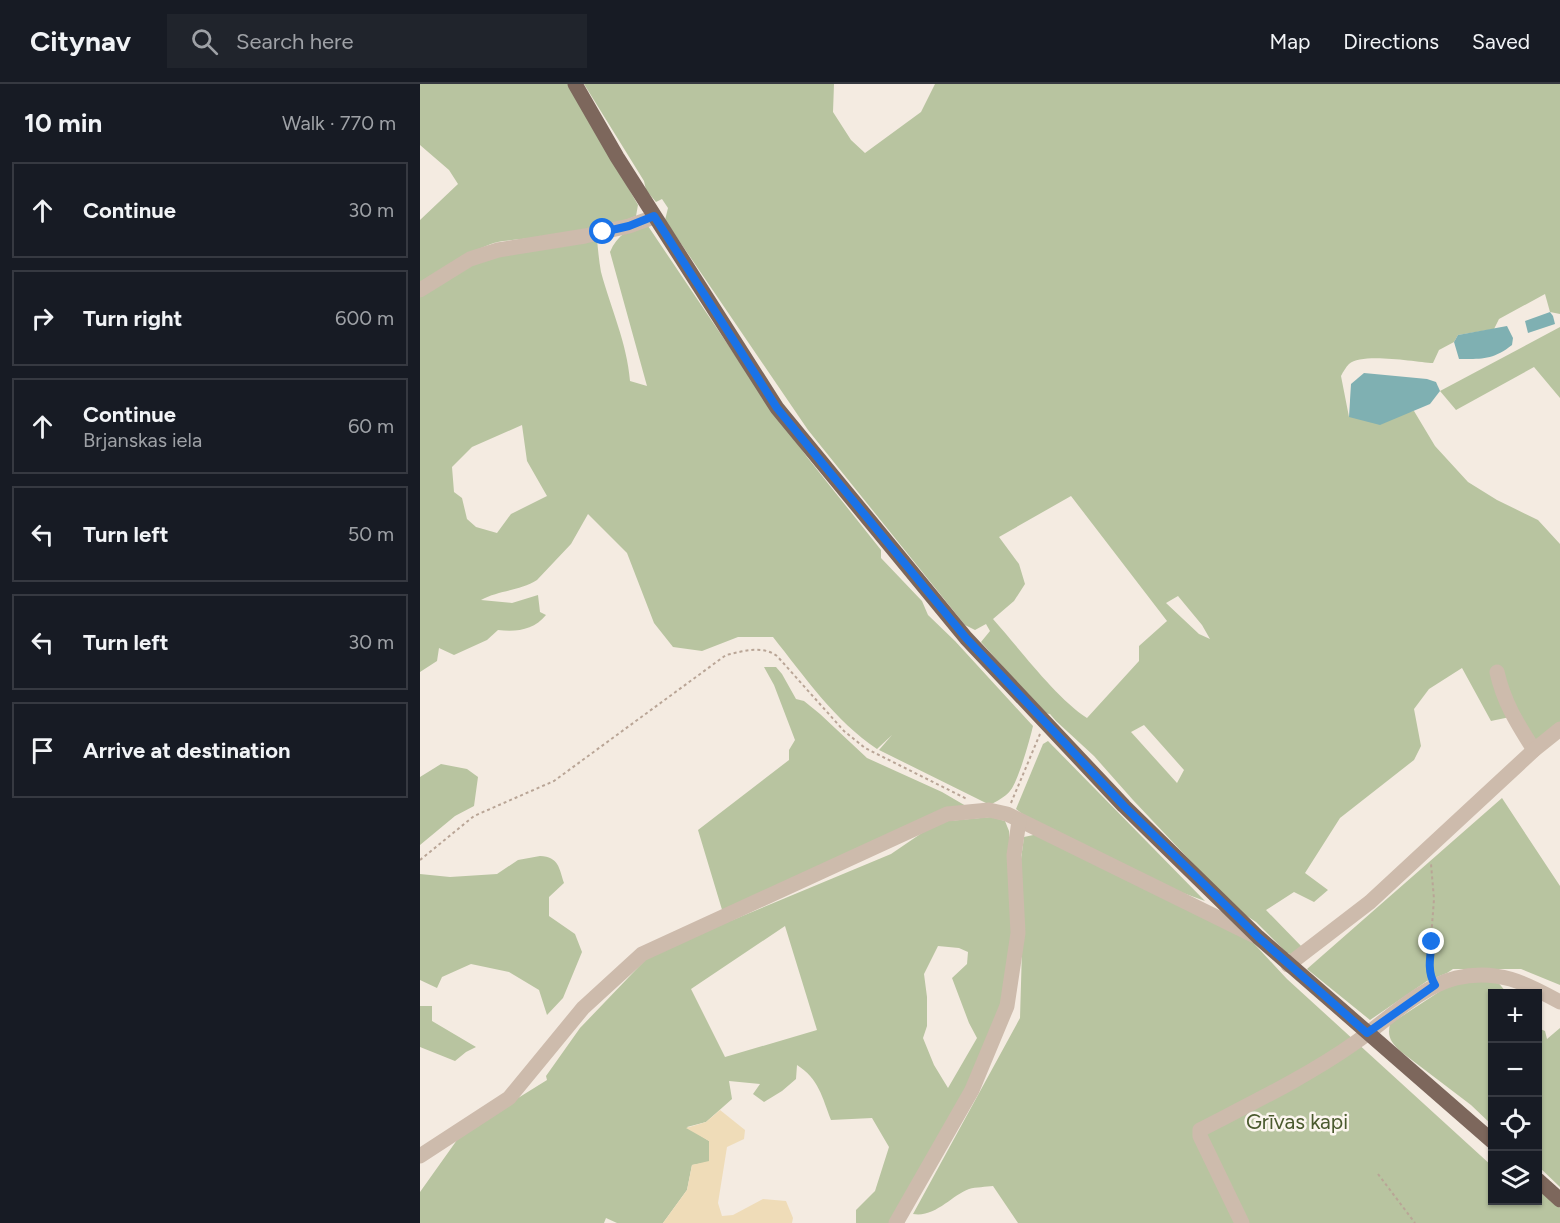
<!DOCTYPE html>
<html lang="en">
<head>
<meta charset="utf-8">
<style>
	:root { --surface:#171b24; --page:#20242c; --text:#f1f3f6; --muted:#9ea1a6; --line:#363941 }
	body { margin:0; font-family:Figtree,sans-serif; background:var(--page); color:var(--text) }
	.controls { position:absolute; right:18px; bottom:18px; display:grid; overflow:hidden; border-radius:0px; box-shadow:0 2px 4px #0004 }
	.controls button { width:54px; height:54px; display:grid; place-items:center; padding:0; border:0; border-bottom:2px solid var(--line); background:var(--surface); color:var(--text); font:30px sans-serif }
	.stop { position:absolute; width:18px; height:18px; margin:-14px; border:4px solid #1a73e8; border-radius:50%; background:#fff }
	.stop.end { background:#1a73e8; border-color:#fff; box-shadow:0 2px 6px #0008 }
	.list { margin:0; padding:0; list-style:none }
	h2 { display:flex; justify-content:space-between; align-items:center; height:78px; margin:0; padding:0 24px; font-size:26px }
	h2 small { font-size:20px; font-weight:400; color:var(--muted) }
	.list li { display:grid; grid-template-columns:39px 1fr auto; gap:18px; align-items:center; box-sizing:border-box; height:96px; margin:0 12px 12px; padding:0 12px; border:2px solid var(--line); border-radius:0px }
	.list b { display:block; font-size:22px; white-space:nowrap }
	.list p { margin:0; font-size:20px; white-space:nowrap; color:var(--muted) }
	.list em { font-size:20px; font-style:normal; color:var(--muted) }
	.icon { flex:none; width:33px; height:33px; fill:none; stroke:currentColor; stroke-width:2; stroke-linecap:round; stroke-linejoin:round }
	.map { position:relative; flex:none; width:1140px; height:1139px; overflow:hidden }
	header { display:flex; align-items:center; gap:36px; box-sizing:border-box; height:84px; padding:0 30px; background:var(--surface); border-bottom:2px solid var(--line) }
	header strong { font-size:28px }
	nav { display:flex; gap:33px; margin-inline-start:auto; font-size:21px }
	.search { width:420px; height:54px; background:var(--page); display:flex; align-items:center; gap:15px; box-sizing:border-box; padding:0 21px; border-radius:0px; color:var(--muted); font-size:22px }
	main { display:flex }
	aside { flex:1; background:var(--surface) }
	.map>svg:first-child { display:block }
	.green { fill:#b8c4a0; fill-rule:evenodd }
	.sand { fill:#efdcb8 }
	.water { fill:#7fb0b2 }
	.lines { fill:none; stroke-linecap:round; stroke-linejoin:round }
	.path { stroke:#b9a596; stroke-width:2; stroke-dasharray:3 3; stroke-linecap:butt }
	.minor { stroke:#cdbbac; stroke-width:15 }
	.major { stroke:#7d675c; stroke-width:15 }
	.route { stroke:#1a73e8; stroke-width:8 }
	.labels { text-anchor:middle; stroke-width:5; stroke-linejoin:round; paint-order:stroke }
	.park-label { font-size:21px; fill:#4a5a2e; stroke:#fbf5ee }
</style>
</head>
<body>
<header>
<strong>Citynav</strong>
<div class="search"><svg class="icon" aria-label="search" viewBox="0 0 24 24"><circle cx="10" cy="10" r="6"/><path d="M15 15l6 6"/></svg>Search here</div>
<nav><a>Map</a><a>Directions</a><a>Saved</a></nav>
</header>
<main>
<aside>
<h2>10 min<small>Walk · 770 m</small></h2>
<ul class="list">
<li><svg class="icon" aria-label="ahead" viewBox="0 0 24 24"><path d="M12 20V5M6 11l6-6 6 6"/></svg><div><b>Continue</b></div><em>30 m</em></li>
<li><svg class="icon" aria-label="right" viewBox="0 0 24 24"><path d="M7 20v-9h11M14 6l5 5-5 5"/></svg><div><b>Turn right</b></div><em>600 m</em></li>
<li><svg class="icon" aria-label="ahead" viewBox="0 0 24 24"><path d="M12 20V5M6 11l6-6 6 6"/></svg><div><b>Continue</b><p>Brjanskas iela</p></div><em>60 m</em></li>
<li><svg class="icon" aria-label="left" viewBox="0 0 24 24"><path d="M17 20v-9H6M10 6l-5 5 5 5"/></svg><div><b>Turn left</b></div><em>50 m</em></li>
<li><svg class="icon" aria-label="left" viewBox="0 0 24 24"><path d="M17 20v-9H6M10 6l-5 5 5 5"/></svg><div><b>Turn left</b></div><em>30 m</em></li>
<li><svg class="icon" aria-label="arrive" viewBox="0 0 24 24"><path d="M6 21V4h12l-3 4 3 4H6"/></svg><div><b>Arrive at destination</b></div></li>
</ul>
</aside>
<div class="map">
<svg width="1140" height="1139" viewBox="0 0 1140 1139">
	<rect width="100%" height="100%" fill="#f4ebe1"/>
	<g class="green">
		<path d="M0 0H149L218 121 216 132C173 149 128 152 83 157 60 160 21 187 0 199V136L38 100 29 86 0 61Z"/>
		<path d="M164 0H414L413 28 431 56 445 69 501 28 515 0H1140V230L1130 228 1125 210 1079 235 1074 245 1038 251 1034 258 1019 266 1013 279C995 278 942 268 929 280 926 283 923 288 921 292L929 333 994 327 1015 362 1048 398 1077 416 1118 436 1140 460V640L1109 665 1090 633 1071 637 1042 584 1009 605 994 625 1001 662 994 676 920 734 885 789 908 806 894 818 874 808 846 826 883 864 873 871 867 869 836 838 815 824 713 716 674 672 636 637 630 630 624 629 561 558 570 547 566 540 555 546 545 541 388 346 245 136 248 124 242 115 236 118 226 106 224 97ZM651 412 747 537 719 562V577L667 634C635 613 599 564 573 535L594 517 605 500 599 480 579 453ZM758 512 782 541 790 555 779 550 746 519ZM724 641 764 686 757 699 711 648Z"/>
		<path d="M228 142 333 298 387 373 461 466V474L502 517 508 531 535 557 613 642C610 655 598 698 590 707 585 713 577 717 570 721L459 666 472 651 457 665C415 637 384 592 353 553H318L282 567 253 563 234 539 207 469 168 430 151 460 117 496C100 507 79 506 61 516L92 519 118 511 120 528 126 531C114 546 97 548 78 546L67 556 34 571 19 564 17 577 0 588V210L36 187 70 173 177 155C178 166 179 177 181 188 191 225 207 259 210 297L227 302 190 168C197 151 210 143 228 142ZM102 341 107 377 127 412 91 430 77 449 56 443 47 435 42 414 34 408 32 383 52 363Z"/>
		<polygon points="1140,243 1140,314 1114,283 1036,326 1020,307"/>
		<polygon points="344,583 356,583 362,590 376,615 384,617 400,630 447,674 522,708 546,722 303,829 278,746 369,676 369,666 375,656 354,601"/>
		<polygon points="628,657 785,817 733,798 605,732 596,725 623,660"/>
		<polygon points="21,680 47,685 58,693 54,722 35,732 0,761 0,693"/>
		<polygon points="1082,714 1140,802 1140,901 1101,885 1033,885 1027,889 1007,897 950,936 887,885"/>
		<path d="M571 733 585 737 589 747 592 818 590 884 576 936 539 1023 471 1139H436V1126L455 1107 469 1063 452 1034 411 1036C402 1013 399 995 377 981L376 995 362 1007 344 1018 333 1010 340 1000 309 997 312 1015 286 1038 267 1043 289 1057V1078L272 1081 267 1106 243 1139H197L186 1134 184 1139H0V1108L42 1049 127 996 126 992 160 944 231 870 471 770 518 738ZM365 842 397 946 305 973 271 905ZM518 862 539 864 548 868 547 880 532 894 549 939 557 954 528 1004 514 981 503 954 507 942V913L504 890Z"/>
		<path d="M618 750 826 851 867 895 1072 1082V1116H1118V1106L1140 1124V1139H598L573 1102C566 1103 556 1103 549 1105 532 1111 515 1134 493 1130L600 934 603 831 601 775 604 753Z"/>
		<path d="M120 772C139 773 139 784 144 799L129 813V832L155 850 162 868 143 914 127 931 119 906 89 888 51 880 22 893 17 904 0 896V790L30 793 77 790 98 776Z"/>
		<path d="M1076 896 1087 909 1072 910V1041L1051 1021 980 967C971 958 967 953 970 940L1031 900Z"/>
		<polygon points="0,922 12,922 12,937 56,963 46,968 35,977 0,963"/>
		<polygon points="1118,944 1125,947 1127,955 1140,944 1140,1103 1118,1082"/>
	</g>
	<polygon class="sand" points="300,1026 325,1046 324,1055 307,1063 298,1119 302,1132 313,1131 343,1115 366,1117 373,1134 372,1139 243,1139 267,1106 272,1081 289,1077 289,1057 266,1044 286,1038"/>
	<g class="water">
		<polygon points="1130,228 1133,232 1135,240 1108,249 1105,237"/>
		<path d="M1087 242 1093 254 1092 261C1073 276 1062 275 1039 275L1034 258 1038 251Z"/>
		<polygon points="944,289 1007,295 1016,298 1020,307 1010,320 960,341 929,333 931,300"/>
	</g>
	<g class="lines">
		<g class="path">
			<polyline points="591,719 620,650"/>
			<path d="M0 776 54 732 134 697 306 571C324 567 342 561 357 572L424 647 445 664 547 715"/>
			<polyline points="1010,891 1009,881 1014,815 1011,780"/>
			<polyline points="958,1090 995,1139"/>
		</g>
		<g class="minor">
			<polyline points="0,206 50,175 78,166 165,152 209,142 234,133"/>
			<path d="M1077 588C1084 619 1097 639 1114 666"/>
			<polyline points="868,881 950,818 1114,666 1140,645"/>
			<polyline points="0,1072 89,1014 163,924 222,870 527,730 569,726 587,730 835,852"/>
			<polyline points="476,1139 552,1006 587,922 598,849 594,771 599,737"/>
			<path d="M822 1139 780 1052V1046C832 1019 888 992 936 958 966 937 1000 903 1036 894 1077 884 1106 899 1140 918"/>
		</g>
		<g class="major">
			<polyline points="155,0 197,73 357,324 546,554 704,722 838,853 1072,1057"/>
			<polyline points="1118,1096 1140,1116"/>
		</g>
	</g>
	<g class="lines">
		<path class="route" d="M183 148 209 142 234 132 357 324 546 554 704 722 838 853 947 949 1015 901C1007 888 1010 873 1012 858"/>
	</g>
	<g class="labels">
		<g class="park-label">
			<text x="877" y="1045">Grīvas kapi</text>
		</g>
	</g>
</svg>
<div class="controls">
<button>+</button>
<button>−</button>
<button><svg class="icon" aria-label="locate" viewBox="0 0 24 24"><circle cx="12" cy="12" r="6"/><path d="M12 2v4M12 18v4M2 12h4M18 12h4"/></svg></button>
<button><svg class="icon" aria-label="layers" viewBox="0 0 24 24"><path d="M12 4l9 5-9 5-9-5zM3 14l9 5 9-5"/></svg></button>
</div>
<div class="stop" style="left:183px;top:148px"></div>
<div class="stop end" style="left:1012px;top:858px"></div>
</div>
</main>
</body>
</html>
